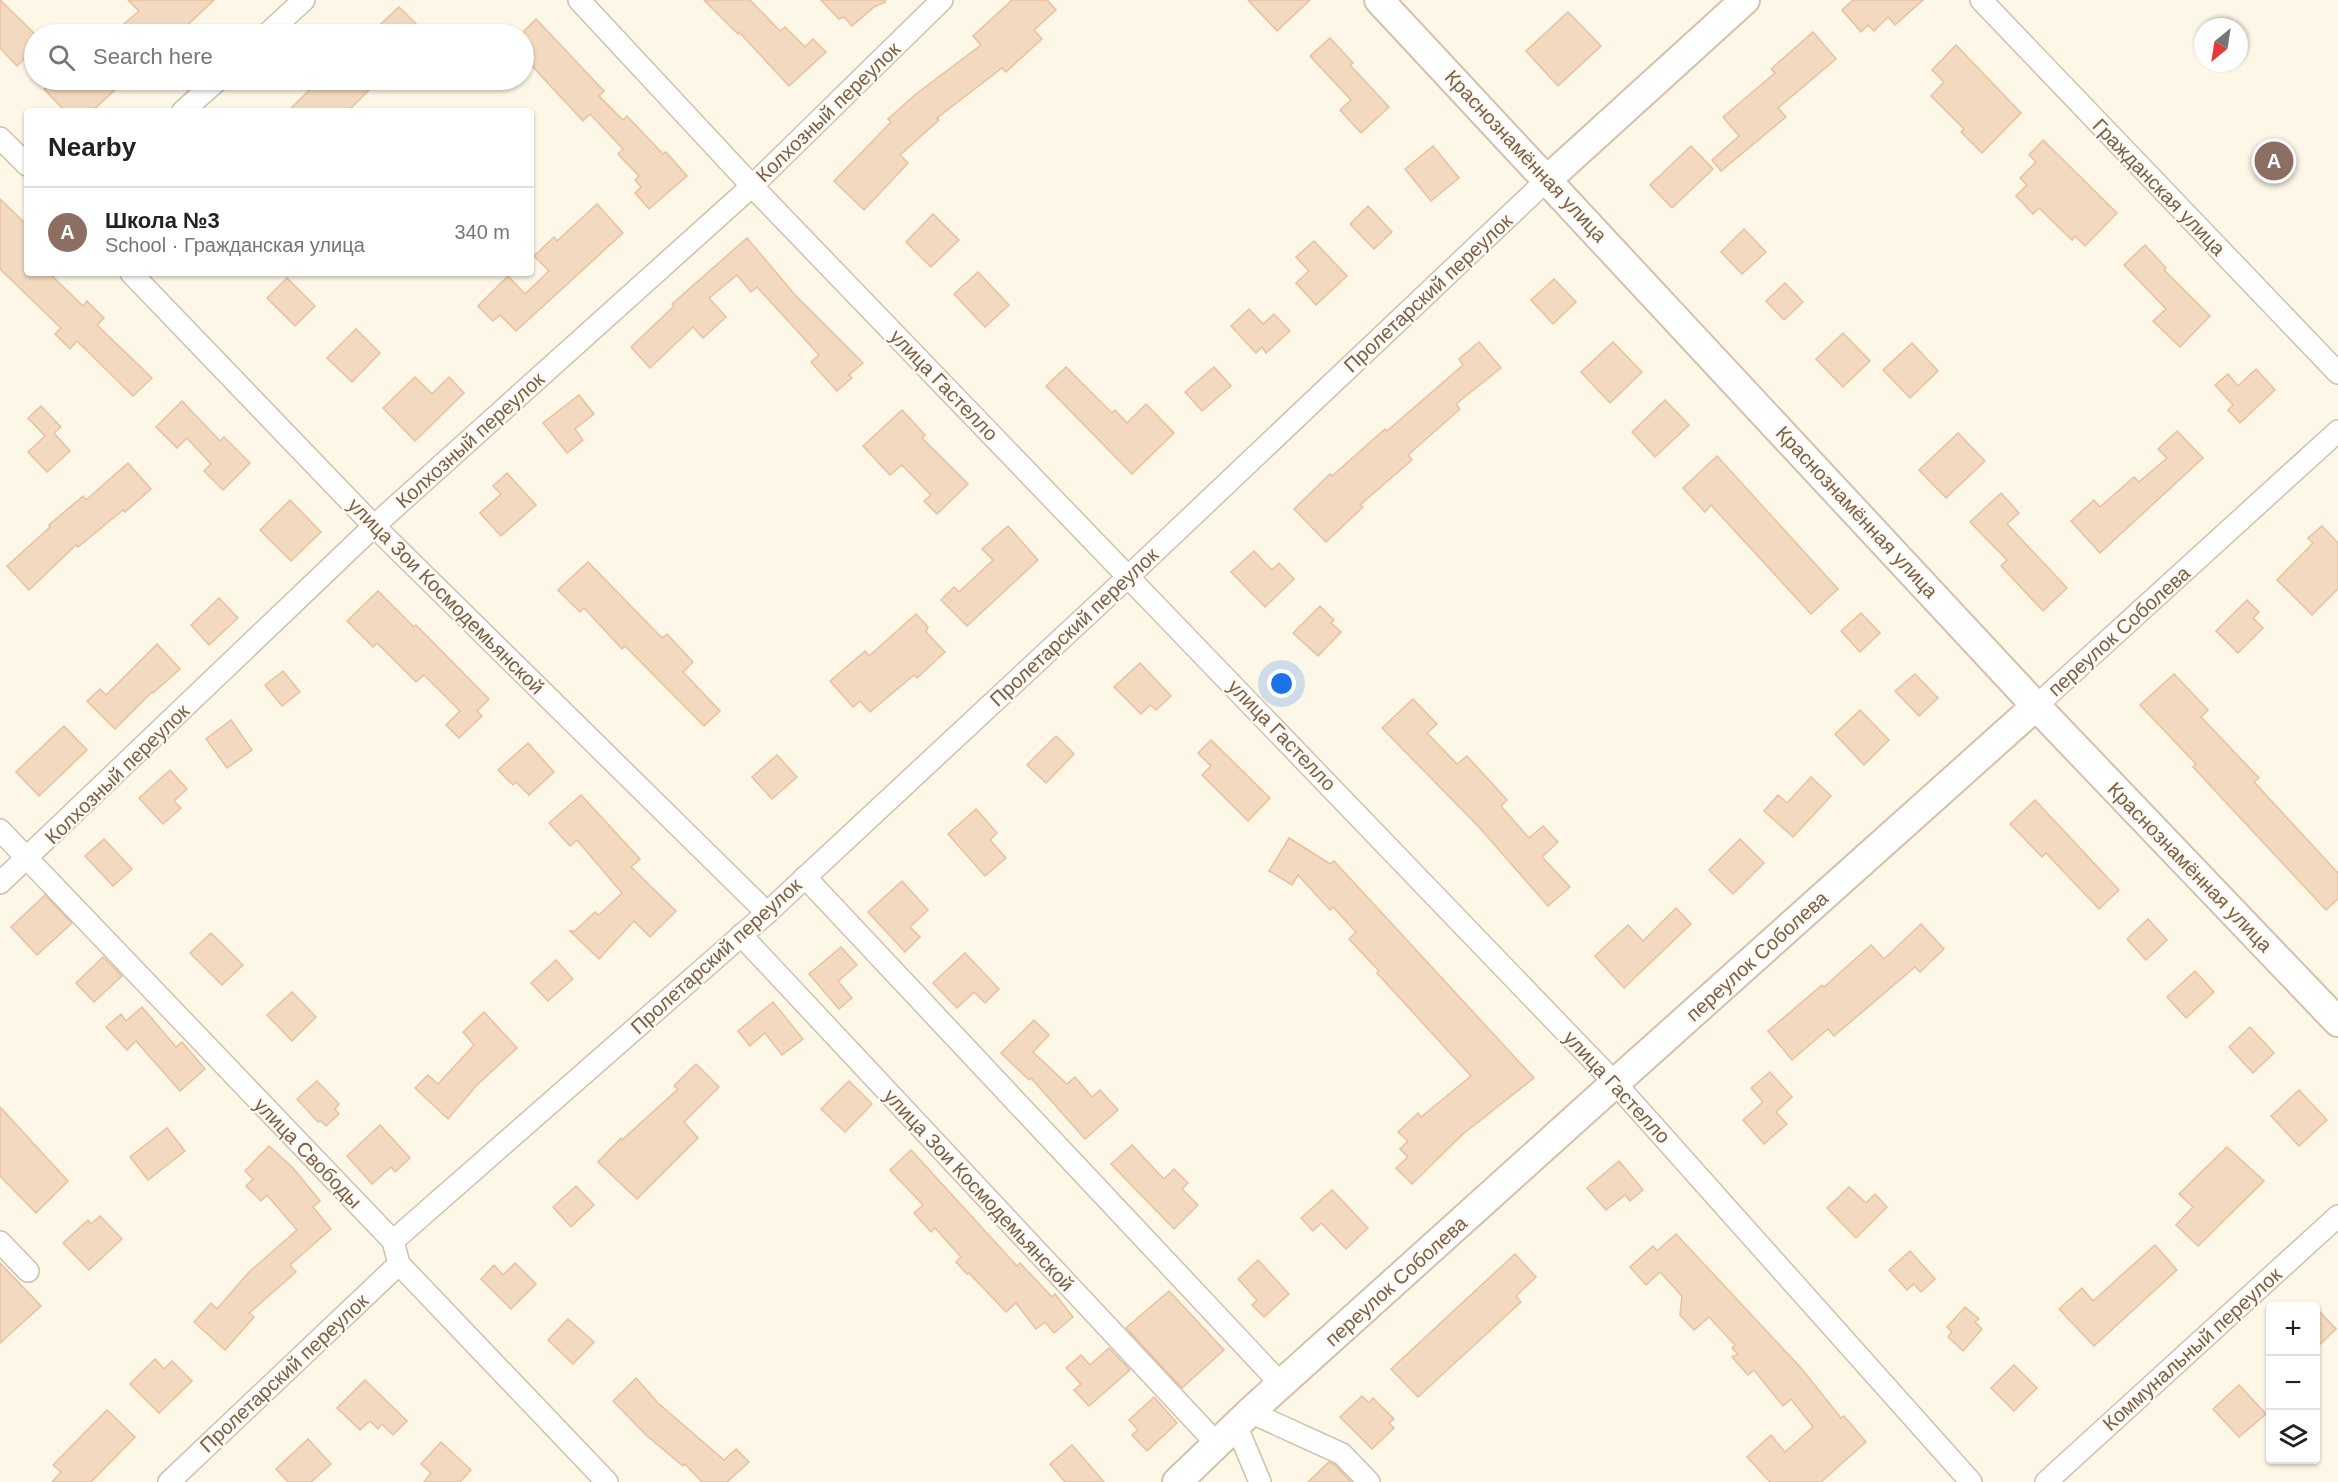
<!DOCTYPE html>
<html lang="en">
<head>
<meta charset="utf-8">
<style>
	:root { --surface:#fff; --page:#f6f6f6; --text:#222; --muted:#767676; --line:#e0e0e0; --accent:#7c4b34 }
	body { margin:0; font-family:Arial,sans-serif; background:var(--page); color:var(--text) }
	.controls { position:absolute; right:18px; bottom:18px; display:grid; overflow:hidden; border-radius:6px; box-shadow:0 2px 4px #0004 }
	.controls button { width:54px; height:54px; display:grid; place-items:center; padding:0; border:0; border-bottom:2px solid var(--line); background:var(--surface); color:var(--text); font:30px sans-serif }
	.compass { position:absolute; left:2194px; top:18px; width:54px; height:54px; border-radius:50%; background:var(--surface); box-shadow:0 2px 4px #0004; rotate:210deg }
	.you { position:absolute; left:1282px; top:684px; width:21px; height:21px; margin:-15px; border:4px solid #fff; border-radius:50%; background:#1a73e8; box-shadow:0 0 0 9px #1a73e833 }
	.badge { display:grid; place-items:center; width:39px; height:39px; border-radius:50%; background:var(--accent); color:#fff; font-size:20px; font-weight:700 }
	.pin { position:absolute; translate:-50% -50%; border:3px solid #fff; box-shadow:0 2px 6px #0006 }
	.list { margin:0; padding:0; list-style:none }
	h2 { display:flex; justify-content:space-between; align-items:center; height:78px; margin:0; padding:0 24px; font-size:26px }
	h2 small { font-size:20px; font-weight:400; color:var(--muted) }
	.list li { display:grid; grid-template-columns:39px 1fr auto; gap:18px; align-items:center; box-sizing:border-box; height:90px; padding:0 24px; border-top:2px solid var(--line) }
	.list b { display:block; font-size:22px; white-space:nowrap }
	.list p { margin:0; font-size:20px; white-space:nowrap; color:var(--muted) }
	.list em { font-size:20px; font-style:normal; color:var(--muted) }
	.icon { flex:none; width:33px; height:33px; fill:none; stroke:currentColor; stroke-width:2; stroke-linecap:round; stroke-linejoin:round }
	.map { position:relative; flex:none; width:2338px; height:1482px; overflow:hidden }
	.search { position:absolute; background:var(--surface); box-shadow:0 2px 4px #0004; left:24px; top:24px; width:510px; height:66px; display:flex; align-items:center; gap:15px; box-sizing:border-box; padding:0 21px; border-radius:33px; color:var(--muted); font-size:22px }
	.panel { position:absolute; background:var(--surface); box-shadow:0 2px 4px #0004; left:24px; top:108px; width:510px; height:168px; border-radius:6px }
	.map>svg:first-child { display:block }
	.building { fill:#f3d9bf; stroke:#e7c19f; stroke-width:1.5 }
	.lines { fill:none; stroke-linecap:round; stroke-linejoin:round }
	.street-casing { stroke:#d0c0ad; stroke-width:24 }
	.secondary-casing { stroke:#d3c1ab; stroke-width:32 }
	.street { stroke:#fff; stroke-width:21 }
	.secondary { stroke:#fff; stroke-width:28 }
	.labels { text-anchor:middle; stroke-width:4.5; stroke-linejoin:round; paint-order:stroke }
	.street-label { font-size:20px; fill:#795f4b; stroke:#fffaf0 }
</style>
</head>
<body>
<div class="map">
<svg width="2338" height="1482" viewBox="0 0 2338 1482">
	<rect width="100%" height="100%" fill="#fdf7e8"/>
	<g class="building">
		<polygon points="0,0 34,33 34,49 17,66 0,48"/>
		<polygon points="128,0 214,0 178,34 112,34 139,11"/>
		<polygon points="704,0 750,0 780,31 785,27 805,47 813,39 826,52 789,86 739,32 738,34"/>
		<polygon points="821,0 885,0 885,2 874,7 852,26 844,17 839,19"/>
		<polygon points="1012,0 1047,0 1056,10 1034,30 1042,39 1006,72 1002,68 937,118 939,120 900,155 908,163 864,210 834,181 891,122 888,119 916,94 981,45 973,36"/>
		<polygon points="1248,0 1310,0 1277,31"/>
		<polygon points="1853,0 1923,0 1895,25 1888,17 1874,31 1868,25 1861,32 1842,10"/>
		<polygon points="399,7 426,34 370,34"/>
		<polygon points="1568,12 1601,46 1558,86 1526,51"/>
		<polygon points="536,19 604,91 599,96 623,120 627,116 663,154 666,152 687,176 649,209 635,193 641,187 635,180 639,176 618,154 623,149 590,114 583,121 532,66 524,73 524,31"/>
		<polygon points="1813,32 1836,59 1778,108 1786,117 1721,171 1712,160 1739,136 1723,117 1775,73 1771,69"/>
		<polygon points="1330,38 1353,63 1350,65 1389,107 1361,133 1340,110 1351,100 1310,56"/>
		<polygon points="1956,45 2021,113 1982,153 1961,132 1964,129 1931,96 1944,82 1932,70"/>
		<polygon points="55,80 61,80 68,87 76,80 126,80 92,111 65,111 44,89"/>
		<polygon points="320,80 379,80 348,111 288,111"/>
		<polygon points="2043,140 2117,213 2085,246 2075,236 2072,240 2039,208 2033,214 2016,196 2027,185 2020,178 2036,162 2029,155"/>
		<polygon points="1433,146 1459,178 1431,201 1405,169"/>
		<polygon points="1691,146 1713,169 1672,208 1650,185"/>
		<polygon points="0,199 27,225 27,273 49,273 83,306 87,301 104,318 97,325 152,378 133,396 77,341 70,349 55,334 61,328 0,269"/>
		<polygon points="597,204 623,233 516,331 500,315 493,321 478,306 508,276 525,294 549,271 534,256 554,237 557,241"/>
		<polygon points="1368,206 1392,232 1374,249 1350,224"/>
		<polygon points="933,214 959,240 931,267 906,242"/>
		<polygon points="1744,229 1766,252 1742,274 1721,252"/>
		<polygon points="747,238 796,296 863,363 849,375 852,378 837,391 811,362 819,355 757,287 751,292 737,275 709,298 726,317 703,338 693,327 650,368 631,347 674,306 672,304"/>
		<polygon points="1314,241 1347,276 1316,305 1296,283 1309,271 1296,257"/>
		<polygon points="2145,245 2166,268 2164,270 2210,316 2180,347 2153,321 2166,309 2124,265"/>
		<polygon points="978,272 1009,305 985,327 954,294"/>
		<polygon points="287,278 315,306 295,326 267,298"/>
		<polygon points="1554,279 1576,302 1553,324 1531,300"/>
		<polygon points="1785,283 1803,302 1784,320 1766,301"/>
		<polygon points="1249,309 1263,324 1274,314 1290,331 1266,353 1262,347 1256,353 1231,326"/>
		<polygon points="356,329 380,353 352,382 327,358"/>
		<polygon points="1843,333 1870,361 1843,387 1816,359"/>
		<polygon points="1479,342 1501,368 1456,404 1460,409 1408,455 1412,460 1360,505 1363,507 1326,542 1294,509 1330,474 1332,476 1385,429 1387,431 1463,365 1459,359"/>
		<polygon points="1613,342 1642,372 1610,403 1581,372"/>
		<polygon points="1912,343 1938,371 1910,398 1883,370"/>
		<polygon points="1066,367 1112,413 1115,410 1127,423 1146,404 1174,433 1132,474 1046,386"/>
		<polygon points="1214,367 1231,386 1202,411 1185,392"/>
		<polygon points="2256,369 2275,390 2240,423 2228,410 2233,405 2215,385 2228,374 2238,386"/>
		<polygon points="415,377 432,394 449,377 464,393 415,441 383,408"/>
		<polygon points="579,395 594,414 575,429 583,440 567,453 543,423"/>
		<polygon points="1665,400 1689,425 1655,457 1632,432"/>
		<polygon points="182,401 220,441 224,437 250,463 223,490 204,471 211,464 187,438 177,448 156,427"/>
		<polygon points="41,406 61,427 54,433 70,451 47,472 28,452 45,436 28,418"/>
		<polygon points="902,410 925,435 922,438 968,484 937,514 924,501 931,495 902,465 890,475 863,446"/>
		<polygon points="2177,431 2203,458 2100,553 2071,521 2094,500 2100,507 2134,477 2139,482 2167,458 2158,449"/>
		<polygon points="1958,433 1985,461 1946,498 1919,470"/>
		<polygon points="1717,456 1838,589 1811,614 1711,505 1705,512 1683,488"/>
		<polygon points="128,463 151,489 125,512 123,510 78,547 76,545 29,590 7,566 50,527 49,525 83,496 86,500"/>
		<polygon points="507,473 536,505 501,536 480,513 501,494 493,486"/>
		<polygon points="2001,493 2019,513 2007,524 2067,588 2043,611 2001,566 2007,560 1970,522"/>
		<polygon points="290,500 321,532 291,561 260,530"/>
		<polygon points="1008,526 1038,560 967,626 941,600 954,587 959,592 993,560 982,549"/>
		<polygon points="2322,526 2338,543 2338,589 2312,615 2277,580 2313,543 2308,538"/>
		<polygon points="1254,551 1272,570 1279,563 1294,579 1265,607 1231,572"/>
		<polygon points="588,562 662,638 667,634 693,662 683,672 720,711 704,726 625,646 622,649 584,608 580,612 558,590"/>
		<polygon points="378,591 414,627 416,625 489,699 477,711 482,716 459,738 446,725 460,711 424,675 416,682 377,643 373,647 347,621"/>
		<polygon points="219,598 238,618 209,645 191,625"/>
		<polygon points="2247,600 2259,612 2253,618 2263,628 2238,653 2216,631"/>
		<polygon points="1320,606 1334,620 1331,623 1341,632 1318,656 1293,633"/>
		<polygon points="1861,613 1880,633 1860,652 1841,631"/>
		<polygon points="916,614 928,627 926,632 945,652 917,678 914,675 870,712 860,701 853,707 830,681 865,651 869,656"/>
		<polygon points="157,644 180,669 153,693 152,692 115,729 87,701 100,689 106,695"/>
		<polygon points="1140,663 1171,696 1156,710 1150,705 1141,714 1114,687"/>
		<polygon points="283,671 300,692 282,706 265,685"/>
		<polygon points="1915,674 1938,698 1919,716 1895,691"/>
		<polygon points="2174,674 2208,710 2201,717 2259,778 2254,782 2338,873 2338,899 2326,910 2193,767 2196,764 2140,705"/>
		<polygon points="1413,699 1437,724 1427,733 1457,764 1467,756 1507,800 1501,806 1529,838 1543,826 1558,842 1542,857 1570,887 1548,906 1478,826 1382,728"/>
		<polygon points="1860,710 1889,740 1864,765 1835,734"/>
		<polygon points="231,720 252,750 227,768 206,739"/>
		<polygon points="64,726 87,750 39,796 16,772"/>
		<polygon points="1056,736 1074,754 1046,783 1027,765"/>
		<polygon points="1211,740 1270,798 1248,821 1202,775 1211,766 1198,753"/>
		<polygon points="528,743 554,772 529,795 516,782 513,785 498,770"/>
		<polygon points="777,755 797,777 772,799 752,777"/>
		<polygon points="170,770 187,789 174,801 181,808 163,824 139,798"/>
		<polygon points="1811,777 1831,796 1793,837 1764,811 1778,795 1787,803"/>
		<polygon points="581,795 640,859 631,867 676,911 650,937 634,921 599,959 570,931 575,931 595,912 599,915 622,893 577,840 570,846 549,823"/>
		<polygon points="2035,800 2119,890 2099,909 2046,853 2042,857 2010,824"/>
		<polygon points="976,809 997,833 990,840 1006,858 985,876 948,834"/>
		<polygon points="1289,838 1330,864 1334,861 1534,1078 1463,1134 1412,1184 1396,1168 1408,1157 1400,1149 1408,1141 1398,1132 1418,1113 1421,1117 1471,1076 1377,973 1379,971 1349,939 1356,932 1333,907 1330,910 1298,875 1292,885 1269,871"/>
		<polygon points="104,839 132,869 113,886 85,856"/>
		<polygon points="1740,839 1764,863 1733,894 1709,870"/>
		<polygon points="902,881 928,910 910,927 920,937 905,952 868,912"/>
		<polygon points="45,895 72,923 37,955 11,927"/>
		<polygon points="1676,908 1691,924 1624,988 1595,956 1628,925 1643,941"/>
		<polygon points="2148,919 2167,940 2146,960 2127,939"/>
		<polygon points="1921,924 1944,949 1920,972 1915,967 1834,1036 1828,1029 1792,1060 1768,1031 1822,985 1824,987 1871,945 1884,959"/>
		<polygon points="211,933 243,965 222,985 190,953"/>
		<polygon points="841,947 857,965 838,981 852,998 839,1009 809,974"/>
		<polygon points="965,953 999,989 985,1003 974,992 957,1008 933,983"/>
		<polygon points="103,957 122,976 94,1002 76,983"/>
		<polygon points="556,960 573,979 548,1001 531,983"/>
		<polygon points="2195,971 2214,992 2186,1018 2167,997"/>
		<polygon points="292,992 316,1017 292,1041 267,1015"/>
		<polygon points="773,1002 803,1039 782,1055 765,1033 750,1046 738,1031"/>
		<polygon points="142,1007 176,1047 182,1042 205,1069 180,1091 136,1041 127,1050 106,1027 121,1014 126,1021"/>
		<polygon points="484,1012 517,1048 476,1086 448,1119 415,1088 428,1075 438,1084 474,1045 463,1032"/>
		<polygon points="1034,1020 1049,1035 1033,1052 1067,1084 1075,1077 1092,1097 1100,1090 1118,1110 1085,1139 1031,1078 1029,1080 1001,1053"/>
		<polygon points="2250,1027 2274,1053 2253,1073 2229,1047"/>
		<polygon points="696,1064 719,1087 684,1122 698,1138 637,1199 598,1162 621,1138 622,1140 678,1089 674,1086"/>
		<polygon points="1770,1072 1792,1097 1776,1112 1787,1124 1764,1144 1743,1120 1763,1102 1751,1088"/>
		<polygon points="317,1081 339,1104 335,1109 339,1114 326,1126 321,1121 318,1122 297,1099"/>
		<polygon points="849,1081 872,1104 845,1132 821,1109"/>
		<polygon points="2299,1090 2327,1120 2299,1146 2271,1116"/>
		<polygon points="0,1107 68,1181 36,1213 0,1176"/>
		<polygon points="380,1125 410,1158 395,1172 391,1167 372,1184 347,1156"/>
		<polygon points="167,1128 185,1151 148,1180 130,1157"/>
		<polygon points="1132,1145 1164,1179 1174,1169 1188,1183 1182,1189 1198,1205 1174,1229 1111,1164"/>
		<polygon points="269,1146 293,1168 320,1201 313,1207 331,1229 290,1265 296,1272 249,1313 254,1317 225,1350 194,1322 211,1303 217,1309 249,1272 297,1230 267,1195 261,1201 246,1186 253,1179 245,1171"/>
		<polygon points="2227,1147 2264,1181 2198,1246 2176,1225 2193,1207 2179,1194"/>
		<polygon points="911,1150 1017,1266 1020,1263 1052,1297 1055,1294 1073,1317 1054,1333 1045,1322 1036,1329 1016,1303 1006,1312 969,1273 967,1274 956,1262 961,1257 935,1228 931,1232 914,1213 923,1205 890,1170"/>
		<polygon points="1619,1161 1643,1190 1630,1201 1625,1195 1606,1210 1587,1188"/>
		<polygon points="576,1186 594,1205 571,1227 553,1207"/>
		<polygon points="1849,1187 1866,1203 1875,1194 1887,1207 1856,1238 1827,1208"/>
		<polygon points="1332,1190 1368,1228 1346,1249 1321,1223 1313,1231 1301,1218"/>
		<polygon points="100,1216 122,1239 89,1270 63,1243 88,1220 91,1224"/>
		<polygon points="1676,1234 1801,1368 1841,1418 1844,1416 1866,1442 1821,1482 1770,1482 1747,1457 1771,1435 1785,1452 1813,1427 1791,1399 1783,1406 1754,1370 1748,1375 1732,1357 1738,1354 1732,1348 1735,1345 1709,1317 1694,1330 1680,1315 1682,1296 1660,1272 1646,1285 1630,1267 1653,1246 1657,1251"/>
		<polygon points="2155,1245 2177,1270 2094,1346 2059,1309 2082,1288 2093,1301"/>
		<polygon points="1910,1251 1935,1279 1921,1292 1914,1284 1907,1290 1889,1270"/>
		<polygon points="1515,1254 1536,1277 1516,1296 1521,1302 1418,1397 1391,1369"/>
		<polygon points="1258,1260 1289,1294 1264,1317 1252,1305 1257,1300 1238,1279"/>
		<polygon points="0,1263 41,1306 0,1343"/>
		<polygon points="515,1263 536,1284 511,1309 481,1279 494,1265 503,1275"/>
		<polygon points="1169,1291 1224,1350 1182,1388 1126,1328"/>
		<polygon points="1965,1307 1979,1319 1975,1322 1982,1329 1963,1351 1948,1337 1952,1332 1947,1327"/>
		<polygon points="2316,1308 2336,1329 2316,1348"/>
		<polygon points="568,1319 594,1342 573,1364 548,1340"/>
		<polygon points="1109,1348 1130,1370 1089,1406 1074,1390 1081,1384 1066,1368 1081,1355 1090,1365"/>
		<polygon points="155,1359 164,1369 172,1361 192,1381 159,1413 130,1384"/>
		<polygon points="2014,1365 2037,1388 2014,1411 1991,1388"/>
		<polygon points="636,1378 658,1403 724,1460 736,1449 749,1462 727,1482 702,1482 685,1464 683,1466 646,1435 613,1401"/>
		<polygon points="365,1380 407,1421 393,1435 382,1424 378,1429 370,1421 360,1430 337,1408"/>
		<polygon points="2239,1385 2266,1414 2239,1437 2213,1409"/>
		<polygon points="1362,1396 1369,1403 1373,1398 1394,1419 1389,1423 1394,1428 1372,1449 1340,1417"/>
		<polygon points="1154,1397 1177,1423 1147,1451 1132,1435 1138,1430 1129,1420"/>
		<polygon points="107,1410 135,1437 91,1482 52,1482 61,1472 53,1465"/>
		<polygon points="308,1439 331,1464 311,1482 288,1482 276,1469"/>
		<polygon points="441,1442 471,1470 460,1482 424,1482 431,1473 421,1464"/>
		<polygon points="1072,1445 1104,1482 1065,1482 1050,1464"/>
		<polygon points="1329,1462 1335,1465 1351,1482 1308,1482"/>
	</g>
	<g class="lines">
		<g class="street-casing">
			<g id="street">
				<polyline points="579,0 752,186 1615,1083 1971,1482"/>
				<polyline points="1981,0 2338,373"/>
				<polyline points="267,34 304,0"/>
				<polyline points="183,111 218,80"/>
				<polyline points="0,138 27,165"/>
				<polyline points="131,273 374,526 767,913"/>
				<polyline points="2036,706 2338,431"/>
				<polyline points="0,830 393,1241 399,1264 607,1482"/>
				<polyline points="805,877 1281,1384"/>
				<polyline points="0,883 374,526 752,186 942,0"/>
				<polyline points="741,935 1218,1445"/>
				<polyline points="393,1241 767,913 1129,576 1548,179"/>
				<polyline points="0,1242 28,1271"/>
				<polyline points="1250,1412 1342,1454 1369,1482"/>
				<polyline points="1236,1425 1260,1482"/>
				<polyline points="169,1482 399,1264"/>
				<polyline points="2046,1482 2338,1216"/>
			</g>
		</g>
		<g class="secondary-casing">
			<g id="secondary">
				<polyline points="1379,0 2036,706 2338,1022"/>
				<polyline points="1548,179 1745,0"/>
				<polyline points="1177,1482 1250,1412 1615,1083 2036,706"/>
			</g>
		</g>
		<use href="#street" class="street"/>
		<use href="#secondary" class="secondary"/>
	</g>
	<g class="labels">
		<g class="street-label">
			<text transform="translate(828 112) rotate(-44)" y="7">Колхозный переулок</text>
			<text transform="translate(1526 156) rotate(47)" y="7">Краснознамённая улица</text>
			<text transform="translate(2159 187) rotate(46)" y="7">Гражданская улица</text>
			<text transform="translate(1428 293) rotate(-43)" y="7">Пролетарский переулок</text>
			<text transform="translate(944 385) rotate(46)" y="7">улица Гастелло</text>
			<text transform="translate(470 440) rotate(-42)" y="7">Колхозный переулок</text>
			<text transform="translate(1857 512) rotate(47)" y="7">Краснознамённая улица</text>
			<text transform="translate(446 596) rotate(45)" y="7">улица Зои Космодемьянской</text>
			<text transform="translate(1074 627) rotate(-43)" y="7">Пролетарский переулок</text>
			<text transform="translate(2119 631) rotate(-42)" y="7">переулок Соболева</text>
			<text transform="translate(1282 735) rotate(46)" y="7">улица Гастелло</text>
			<text transform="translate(117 774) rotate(-44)" y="7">Колхозный переулок</text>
			<text transform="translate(2190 867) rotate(46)" y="7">Краснознамённая улица</text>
			<text transform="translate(716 956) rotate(-42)" y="7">Пролетарский переулок</text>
			<text transform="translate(1757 956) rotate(-42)" y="7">переулок Соболева</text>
			<text transform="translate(1617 1087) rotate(47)" y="7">улица Гастелло</text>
			<text transform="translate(308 1153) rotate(46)" y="7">улица Свободы</text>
			<text transform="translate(979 1190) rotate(47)" y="7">улица Зои Космодемьянской</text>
			<text transform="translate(1396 1281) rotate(-42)" y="7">переулок Соболева</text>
			<text transform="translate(2192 1349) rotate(-42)" y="7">Коммунальный переулок</text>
			<text transform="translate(284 1373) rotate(-43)" y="7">Пролетарский переулок</text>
		</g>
	</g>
</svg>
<div class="controls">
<button>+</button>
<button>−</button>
<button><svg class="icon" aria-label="layers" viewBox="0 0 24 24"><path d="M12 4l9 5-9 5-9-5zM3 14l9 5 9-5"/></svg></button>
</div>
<svg class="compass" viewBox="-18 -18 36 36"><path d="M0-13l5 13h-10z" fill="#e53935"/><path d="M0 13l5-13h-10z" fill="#767676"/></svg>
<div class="you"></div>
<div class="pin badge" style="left:2274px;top:161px;background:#8d6e63">A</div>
<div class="search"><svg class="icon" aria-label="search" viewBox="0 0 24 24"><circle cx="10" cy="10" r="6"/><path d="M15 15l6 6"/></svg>Search here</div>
<section class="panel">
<h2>Nearby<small></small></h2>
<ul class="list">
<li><span class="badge" style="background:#8d6e63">A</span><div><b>Школа №3</b><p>School · Гражданская улица</p></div><em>340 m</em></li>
</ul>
</section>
</div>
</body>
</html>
